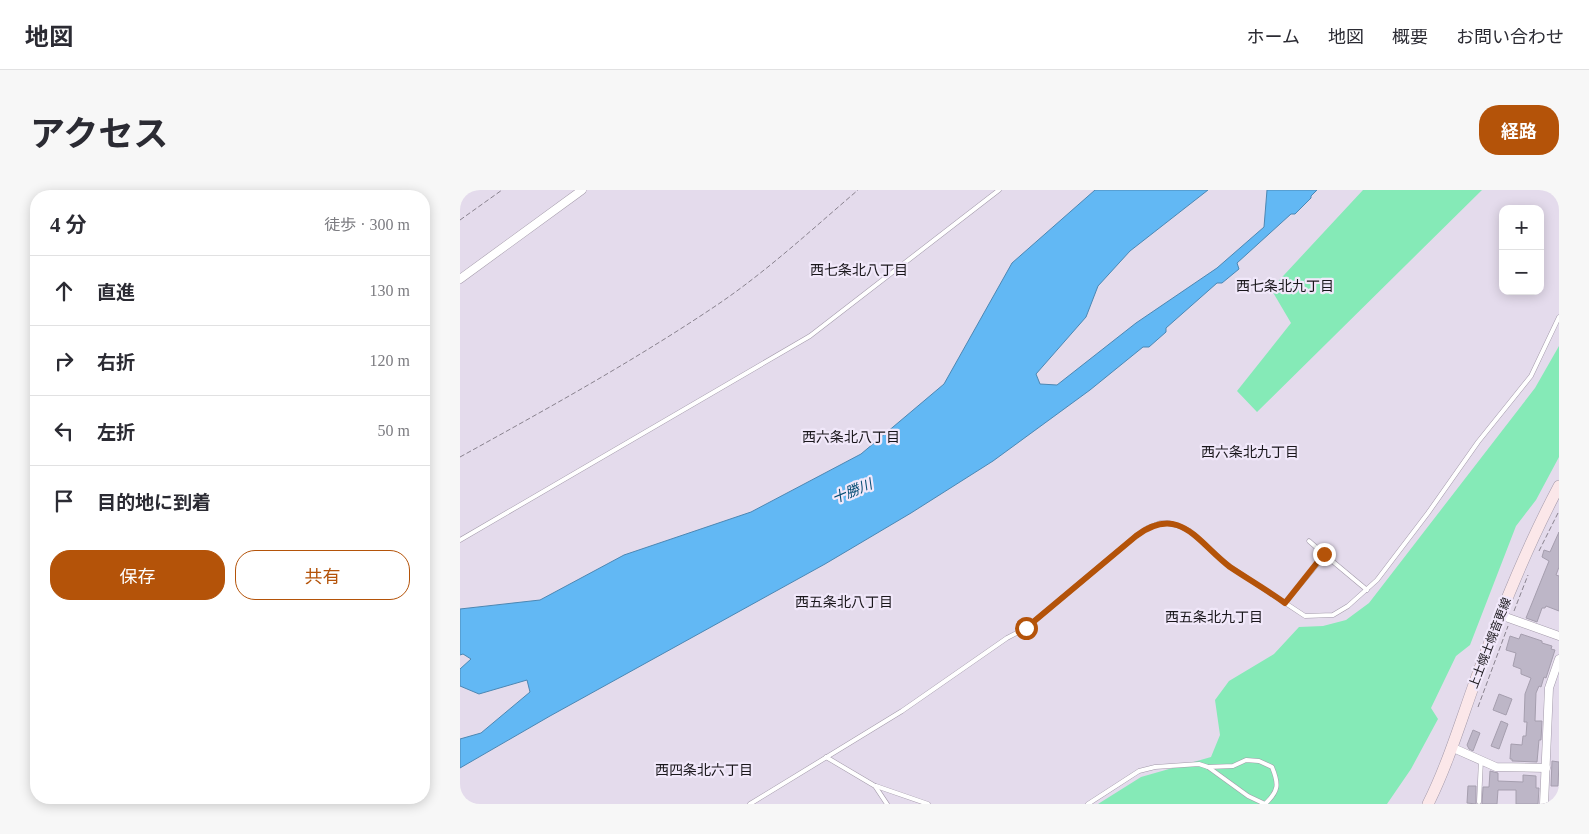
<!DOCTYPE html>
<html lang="ja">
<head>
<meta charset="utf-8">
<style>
	:root { --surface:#fff; --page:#f7f7f7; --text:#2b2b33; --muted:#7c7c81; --line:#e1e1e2; --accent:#b45309 }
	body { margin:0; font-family:"Times New Roman","Noto Sans JP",serif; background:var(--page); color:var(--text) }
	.controls { position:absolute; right:15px; top:15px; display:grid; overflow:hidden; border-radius:10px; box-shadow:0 2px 12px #0003 }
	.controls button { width:45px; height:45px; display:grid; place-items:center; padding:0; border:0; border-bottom:1px solid var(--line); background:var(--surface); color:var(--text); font:25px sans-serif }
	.stop { position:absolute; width:15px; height:15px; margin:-11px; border:4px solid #b45309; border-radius:50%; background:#fff }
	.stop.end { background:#b45309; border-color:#fff; box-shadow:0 1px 5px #0008 }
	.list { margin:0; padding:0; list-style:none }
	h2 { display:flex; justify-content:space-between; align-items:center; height:65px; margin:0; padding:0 20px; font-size:21px }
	h2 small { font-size:16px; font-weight:400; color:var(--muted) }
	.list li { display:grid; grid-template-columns:32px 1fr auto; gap:15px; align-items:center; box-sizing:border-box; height:70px; padding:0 20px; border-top:1px solid var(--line) }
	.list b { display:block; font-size:19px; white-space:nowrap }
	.list em { font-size:16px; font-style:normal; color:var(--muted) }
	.actions { display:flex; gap:10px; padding:15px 20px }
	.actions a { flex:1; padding:11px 0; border:1px solid var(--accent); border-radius:20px; text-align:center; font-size:18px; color:var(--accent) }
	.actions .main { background:var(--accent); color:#fff }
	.icon { flex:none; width:28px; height:28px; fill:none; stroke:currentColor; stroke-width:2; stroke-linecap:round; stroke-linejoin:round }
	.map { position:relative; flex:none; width:1099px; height:614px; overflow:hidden; border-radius:20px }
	header { display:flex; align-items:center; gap:30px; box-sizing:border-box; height:70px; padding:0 25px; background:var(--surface); border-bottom:1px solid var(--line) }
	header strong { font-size:24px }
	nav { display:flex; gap:28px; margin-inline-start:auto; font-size:18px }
	.intro { display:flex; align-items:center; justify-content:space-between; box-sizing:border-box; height:120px; padding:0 30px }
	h1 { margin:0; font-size:35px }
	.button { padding:12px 22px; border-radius:20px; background:var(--accent); color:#fff; font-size:18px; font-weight:700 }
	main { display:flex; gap:30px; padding:0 30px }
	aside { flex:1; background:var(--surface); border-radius:20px; box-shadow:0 2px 12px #0003 }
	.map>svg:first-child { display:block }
	.green { fill:#85eab7 }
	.water { fill:#62b8f4; stroke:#4c87b3 }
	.building { fill:#bdb6c7; stroke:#a59eae }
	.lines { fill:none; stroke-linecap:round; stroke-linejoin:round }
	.service-casing { stroke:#a39aaa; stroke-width:5 }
	.minor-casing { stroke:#a39aaa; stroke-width:9 }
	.secondary-casing { stroke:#a39aaa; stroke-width:12 }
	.path { stroke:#89828e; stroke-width:1; stroke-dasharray:5 2.5; stroke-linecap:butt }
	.service { stroke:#fff; stroke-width:4 }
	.minor { stroke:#fff; stroke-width:8 }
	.secondary { stroke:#fbe7e9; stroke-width:11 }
	.route { stroke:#b45309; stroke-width:6 }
	.labels { text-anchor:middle; stroke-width:4.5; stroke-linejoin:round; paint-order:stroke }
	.street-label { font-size:12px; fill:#19161b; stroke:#f1e8fa }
	.neighbourhood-label { font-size:14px; fill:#19161b; stroke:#f1e8fa }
	.water-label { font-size:14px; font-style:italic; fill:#064d74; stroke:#f1e8fa }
</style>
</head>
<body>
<header>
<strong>地図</strong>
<nav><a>ホーム</a><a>地図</a><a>概要</a><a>お問い合わせ</a></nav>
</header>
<div class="intro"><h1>アクセス</h1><a class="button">経路</a></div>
<main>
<aside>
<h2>4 分<small>徒歩 · 300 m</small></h2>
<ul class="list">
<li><svg class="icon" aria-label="ahead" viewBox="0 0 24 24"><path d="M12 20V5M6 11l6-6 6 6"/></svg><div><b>直進</b></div><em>130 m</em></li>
<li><svg class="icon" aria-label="right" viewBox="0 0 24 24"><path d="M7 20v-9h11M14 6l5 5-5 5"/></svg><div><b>右折</b></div><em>120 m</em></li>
<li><svg class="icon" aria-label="left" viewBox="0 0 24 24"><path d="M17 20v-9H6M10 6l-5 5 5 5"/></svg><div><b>左折</b></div><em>50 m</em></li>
<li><svg class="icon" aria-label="arrive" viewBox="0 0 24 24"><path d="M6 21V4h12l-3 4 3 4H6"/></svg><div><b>目的地に到着</b></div></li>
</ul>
<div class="actions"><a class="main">保存</a><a>共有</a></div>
</aside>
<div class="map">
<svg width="1099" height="614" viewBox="0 0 1099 614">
	<rect width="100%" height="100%" fill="#e4dbec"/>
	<g class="green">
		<polygon points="903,0 1022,0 797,222 777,201 831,133 811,99"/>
		<polygon points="1099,156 1099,267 1076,310 1056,336 1010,455 996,466 971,518 978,529 951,579 927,614 638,614 681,587 751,567 760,545 755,510 769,491 814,464 839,437 863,436 886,430 909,413 1075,198"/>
	</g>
	<polygon class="water" points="635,0 748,0 670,61 638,96 626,127 576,184 580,194 597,195 676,133 757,78 804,37 807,0 857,0 851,6 851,8 835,24 831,24 777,73 779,79 762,93 757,93 706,138 706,142 689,157 683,157 630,200 533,271 451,323 365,374 90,526 0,578 0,549 21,543 70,502 67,490 19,504 0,496 0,479 11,469 3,464 0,465 0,419 80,410 164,365 291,322 401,264 484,194 552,73"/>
	<g class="building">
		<polygon points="1099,342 1099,377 1096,385 1099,386 1099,421 1086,416 1085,418 1082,418 1077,432 1066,428 1089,371 1082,367 1084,360 1090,362"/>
		<polygon points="1061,444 1082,451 1082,453 1092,456 1091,459 1095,460 1086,488 1084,487 1081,497 1079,496 1076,503 1075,531 1082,531 1081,550 1079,550 1077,572 1052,571 1052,569 1050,569 1051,554 1062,555 1063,546 1066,546 1067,532 1064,532 1065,504 1071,488 1061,484 1061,479 1053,476 1056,463 1046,460 1050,446 1059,449"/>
		<polygon points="1039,504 1052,509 1046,525 1033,520"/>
		<polygon points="1041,531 1048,534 1039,559 1031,556"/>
		<polygon points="1013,540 1020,543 1013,561 1009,559 1007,555"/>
		<polygon points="1092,571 1099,572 1098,596 1091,596"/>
		<polygon points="1030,581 1038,583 1038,591 1063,592 1063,585 1076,586 1076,598 1079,598 1078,614 1056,614 1056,600 1038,600 1037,614 1022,614 1023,597 1029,597"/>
		<polygon points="1008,596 1016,596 1016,614 1007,613"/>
	</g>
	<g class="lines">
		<g class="service-casing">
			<g id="service">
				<polyline points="0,2 2,0"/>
				<polyline points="0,350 350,146 539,0"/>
				<polyline points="849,351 865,365"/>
				<polyline points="825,413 865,365 907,400"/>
				<polyline points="366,567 415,596 427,614"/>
				<path d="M748 577 773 576 786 570 799 571 812 577C819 594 819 601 805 614"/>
				<polyline points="416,596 468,614"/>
				<polyline points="1019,612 1021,570"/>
				<polyline points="290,614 442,521 547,448 566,438 676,346 687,338 700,333 709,333 719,336 730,341 769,376 845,426 873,425 888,416 917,390 968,323 1018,252 1071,186 1099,127"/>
				<polyline points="628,614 679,581 695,577 739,574 748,577 788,606 805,614"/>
			</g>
		</g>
		<g class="minor-casing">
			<g id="minor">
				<polyline points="0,89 122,0"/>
				<polyline points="1040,425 1099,446"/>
				<polyline points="991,557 1036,577 1086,578"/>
				<polyline points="1084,614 1089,498 1099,469"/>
			</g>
		</g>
		<g class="secondary-casing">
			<path id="secondary" d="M968 614C988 574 1001 530 1016 489 1040 423 1066 358 1099 296"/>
		</g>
		<g class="path">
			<polyline points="0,30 42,0"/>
			<path d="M0 267C85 220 170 173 251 119 304 84 350 41 398 0"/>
			<polyline points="1079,361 1099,321"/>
			<polyline points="1054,421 1068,385"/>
			<polyline points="1018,517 1048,436"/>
		</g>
		<use href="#service" class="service"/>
		<use href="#minor" class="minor"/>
		<use href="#secondary" class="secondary"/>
	</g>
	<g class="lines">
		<path class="route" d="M566 438 676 346C720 313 738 353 770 377 788 389 807 400 825 413L864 364"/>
	</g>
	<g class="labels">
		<g class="street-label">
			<text transform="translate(1030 453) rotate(-69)" y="4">上士幌士幌音更線</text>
		</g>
		<g class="neighbourhood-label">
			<text x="399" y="85">西七条北八丁目</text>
			<text x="825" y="101">西七条北九丁目</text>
			<text x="391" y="252">西六条北八丁目</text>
			<text x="790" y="267">西六条北九丁目</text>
			<text x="384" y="417">西五条北八丁目</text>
			<text x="754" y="432">西五条北九丁目</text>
			<text x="244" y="585">西四条北六丁目</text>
		</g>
		<g class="water-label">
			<text transform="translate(392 301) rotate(-22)" y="5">十勝川</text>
		</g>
	</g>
</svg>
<div class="controls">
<button>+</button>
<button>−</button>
</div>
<div class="stop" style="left:566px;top:438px"></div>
<div class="stop end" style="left:864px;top:364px"></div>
</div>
</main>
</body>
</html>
